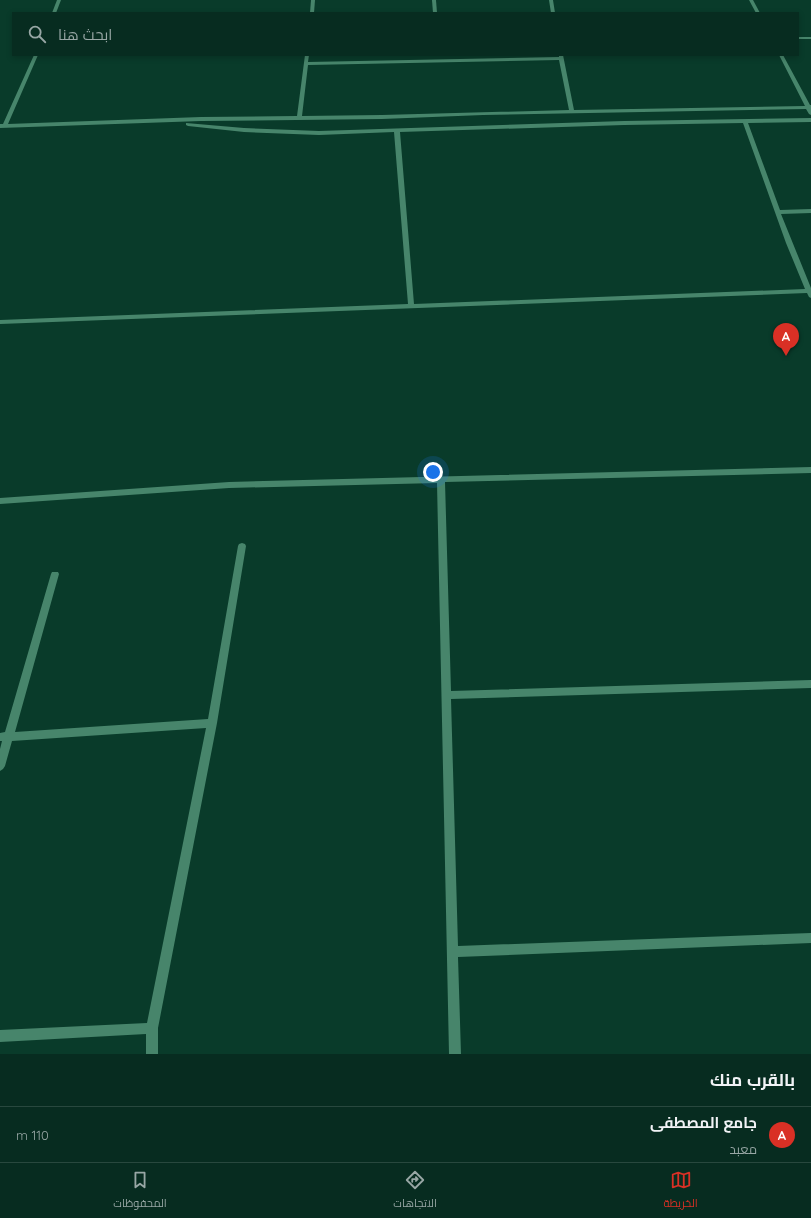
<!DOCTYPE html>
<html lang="ar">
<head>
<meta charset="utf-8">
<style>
	:root { --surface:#072c20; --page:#103429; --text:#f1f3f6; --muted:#98a7a5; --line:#28483e; --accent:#d93025 }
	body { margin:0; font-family:Quicksand,Cairo,sans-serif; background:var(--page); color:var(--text); direction:rtl }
	.you { position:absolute; left:433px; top:472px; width:14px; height:14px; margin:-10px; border:3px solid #fff; border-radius:50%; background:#1a73e8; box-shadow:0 0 0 6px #1a73e833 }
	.badge { display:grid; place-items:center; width:26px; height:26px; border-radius:50%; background:var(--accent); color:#fff; font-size:13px; font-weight:700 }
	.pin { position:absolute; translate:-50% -33px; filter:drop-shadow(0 1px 2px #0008) }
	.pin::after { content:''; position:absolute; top:21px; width:14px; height:12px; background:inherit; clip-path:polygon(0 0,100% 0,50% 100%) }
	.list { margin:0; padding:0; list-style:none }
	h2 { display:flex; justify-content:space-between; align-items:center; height:52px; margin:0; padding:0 16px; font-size:17px }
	h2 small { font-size:13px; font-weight:400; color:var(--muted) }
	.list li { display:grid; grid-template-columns:26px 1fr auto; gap:12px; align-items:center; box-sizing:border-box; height:56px; padding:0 16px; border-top:1px solid var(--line) }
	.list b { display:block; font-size:15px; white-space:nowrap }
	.list p { margin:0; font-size:13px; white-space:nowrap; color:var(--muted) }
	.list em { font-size:13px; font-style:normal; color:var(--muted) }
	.icon { flex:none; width:22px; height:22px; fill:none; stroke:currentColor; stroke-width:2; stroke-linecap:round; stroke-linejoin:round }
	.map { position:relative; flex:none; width:811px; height:1054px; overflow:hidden; direction:ltr }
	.search { position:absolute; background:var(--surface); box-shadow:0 2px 6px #0003; left:12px; right:12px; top:12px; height:44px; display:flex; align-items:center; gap:10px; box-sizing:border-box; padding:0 14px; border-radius:0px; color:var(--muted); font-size:15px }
	.sheet { height:108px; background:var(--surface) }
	nav { display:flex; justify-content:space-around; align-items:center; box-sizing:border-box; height:56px; border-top:1px solid var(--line); background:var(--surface); font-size:11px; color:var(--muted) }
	nav a { display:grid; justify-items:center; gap:2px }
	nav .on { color:var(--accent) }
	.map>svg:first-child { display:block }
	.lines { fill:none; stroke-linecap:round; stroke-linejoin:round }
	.minor { fill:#47856b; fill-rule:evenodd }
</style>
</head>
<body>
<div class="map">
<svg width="811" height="1054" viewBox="0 0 811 1054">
	<rect width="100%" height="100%" fill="#093b2a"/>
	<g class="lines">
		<g class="minor">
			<polygon points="57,0 61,0 56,13 52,13"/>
			<polygon points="311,0 315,0 314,13 310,13"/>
			<polygon points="432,0 436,0 437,13 433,13"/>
			<polygon points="549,0 553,0 555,13 551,13"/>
			<polygon points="749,0 753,0 760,13 756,13"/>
			<rect x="798" y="37" width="13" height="2"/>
			<path d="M34 55H38L8 124 201 117 297 116 305 55H309L308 62 559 57V55H563L574 110 805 106 779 55H783L810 105H811V115L809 114 806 109 483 115 382 119 201 121 0 128V124H3ZM559 60 569 110 382 115 302 116 308 65Z"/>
			<path d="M811 118V122L748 123 780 210 811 209V213L781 214 811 288V298L809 297 807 293 0 324V320L408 304 394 132 319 135 244 132 188 126 186 125V123L244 128 319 131 624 121ZM743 123 786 243 805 289 414 304 400 132 624 125Z"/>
			<polygon points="811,467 811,473 445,482 451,691 811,680 811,688 451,699 458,946 811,933 811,943 458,957 461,1054 449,1054 437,483 229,488 0,504 0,498 229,482"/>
			<polygon points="242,543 245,544 246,546 217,723 158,1028 158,1054 146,1054 146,1034 0,1042 0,1030 147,1023 206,728 12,741 5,766 3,769 0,771 0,749 2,741 0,741 0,733 5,732 51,574 52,572 58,572 59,574 15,732 208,719 238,546 239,544"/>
		</g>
	</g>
</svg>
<div class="you"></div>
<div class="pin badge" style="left:786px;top:356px">A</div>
<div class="search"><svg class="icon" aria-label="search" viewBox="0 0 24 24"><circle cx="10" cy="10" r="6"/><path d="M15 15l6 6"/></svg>ابحث هنا</div>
</div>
<section class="sheet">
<h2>بالقرب منك<small></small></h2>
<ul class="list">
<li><span class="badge">A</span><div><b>جامع المصطفى</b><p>معبد</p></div><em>110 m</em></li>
</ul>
</section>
<nav>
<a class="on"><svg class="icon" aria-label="map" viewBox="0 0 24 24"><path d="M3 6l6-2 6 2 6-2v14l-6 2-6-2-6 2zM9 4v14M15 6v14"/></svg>الخريطة</a>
<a><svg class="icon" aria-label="directions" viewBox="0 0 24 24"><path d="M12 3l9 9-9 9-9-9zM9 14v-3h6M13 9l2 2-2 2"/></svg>الاتجاهات</a>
<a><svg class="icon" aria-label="saved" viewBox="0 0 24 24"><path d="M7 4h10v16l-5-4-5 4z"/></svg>المحفوظات</a>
</nav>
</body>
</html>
